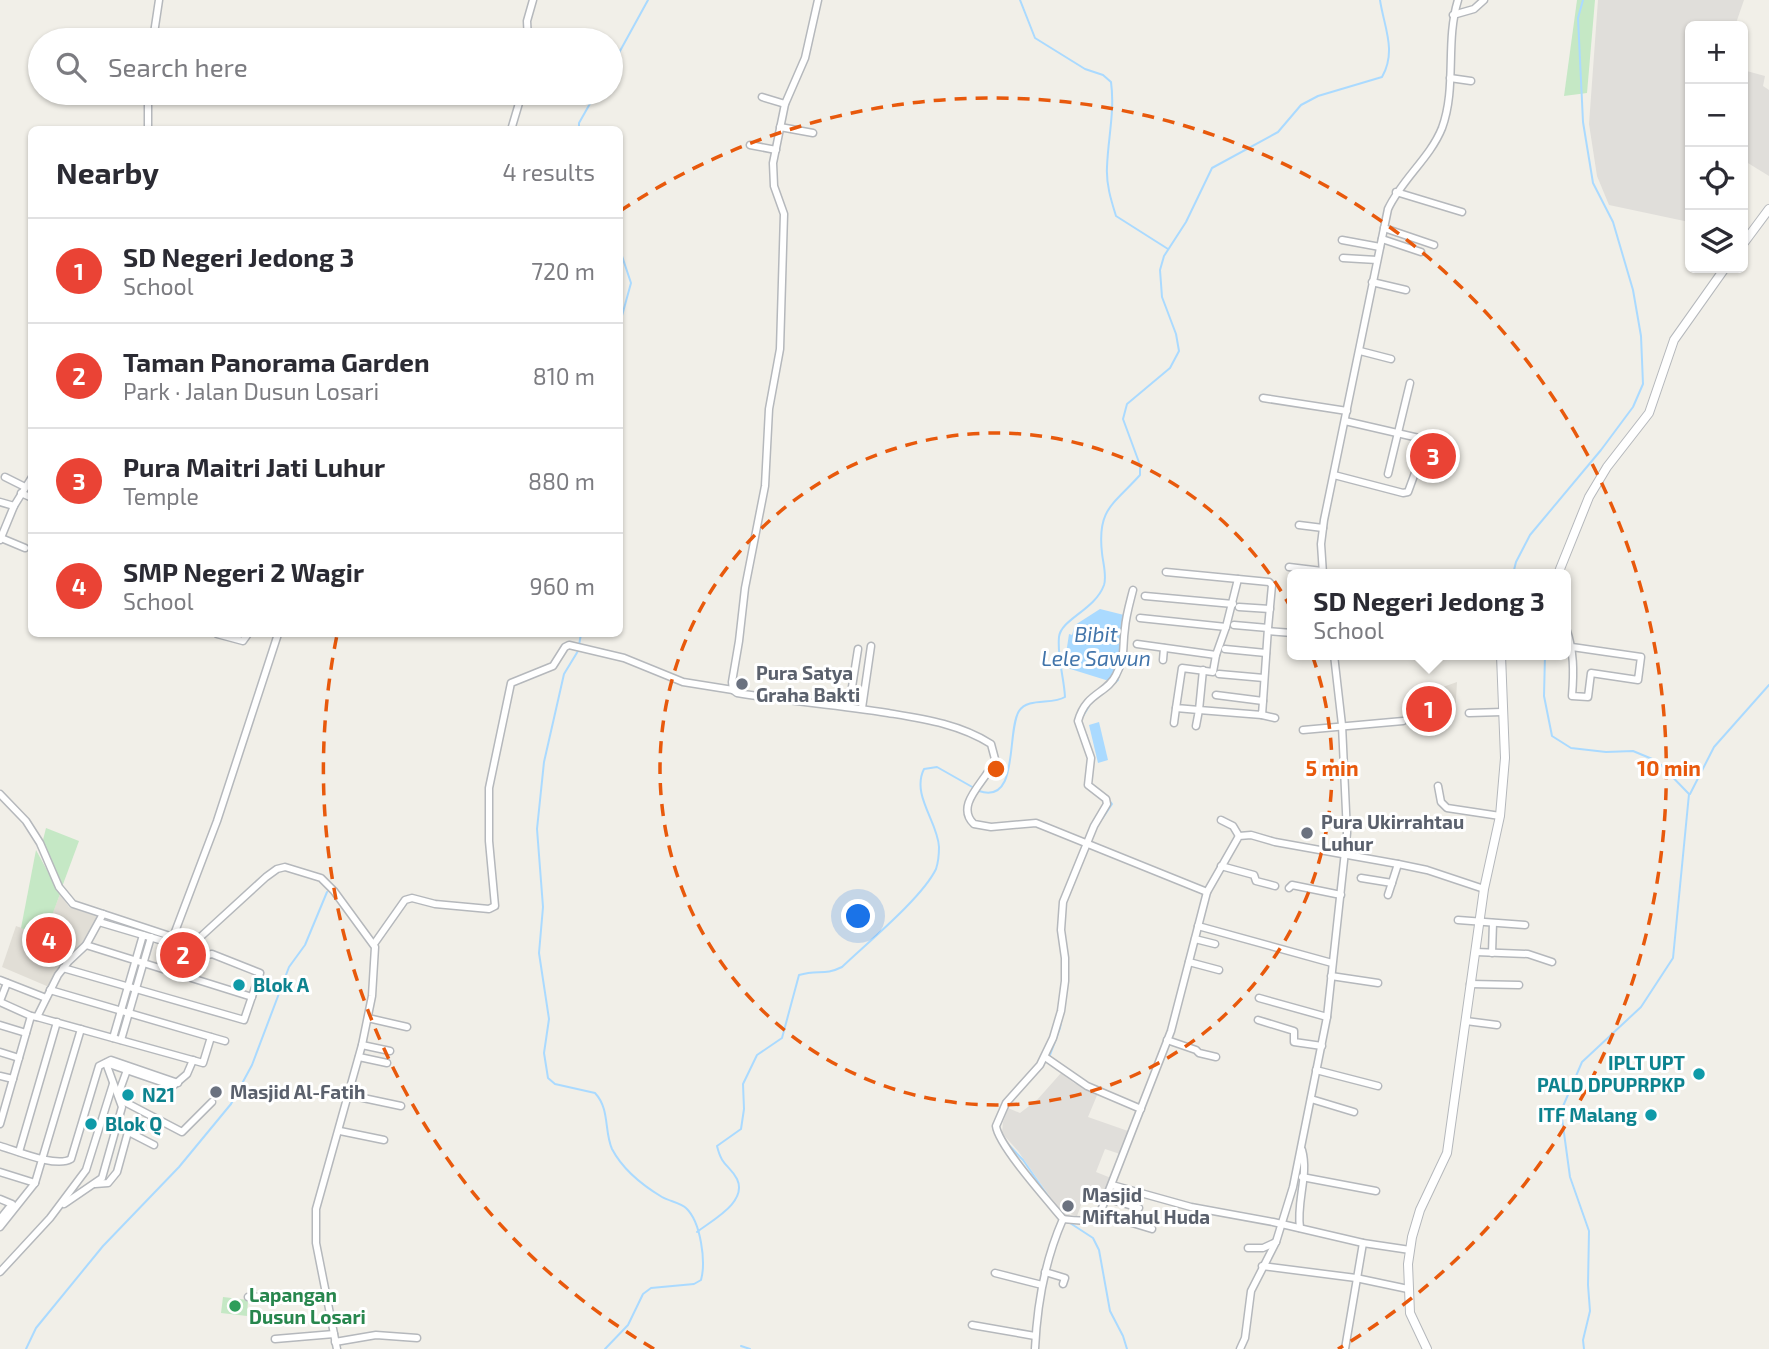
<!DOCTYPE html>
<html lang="en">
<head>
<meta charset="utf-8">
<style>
	:root { --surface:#fff; --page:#f7f7f7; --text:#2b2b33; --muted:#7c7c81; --line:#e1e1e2; --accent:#ea4335 }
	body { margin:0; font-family:"Exo 2",sans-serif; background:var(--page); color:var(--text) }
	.controls { position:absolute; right:21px; top:21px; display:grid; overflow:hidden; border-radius:10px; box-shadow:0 2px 5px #0004 }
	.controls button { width:63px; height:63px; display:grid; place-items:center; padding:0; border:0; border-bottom:2px solid var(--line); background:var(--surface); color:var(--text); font:35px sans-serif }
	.you { position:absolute; left:859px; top:917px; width:24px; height:24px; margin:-18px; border:5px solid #fff; border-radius:50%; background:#1a73e8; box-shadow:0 0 0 10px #1a73e833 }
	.badge { display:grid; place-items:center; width:46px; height:46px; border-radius:50%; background:var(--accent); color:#fff; font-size:23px; font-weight:700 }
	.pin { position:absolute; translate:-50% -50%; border:4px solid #fff; box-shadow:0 2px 7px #0006 }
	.popup { position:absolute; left:1287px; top:569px; width:284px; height:91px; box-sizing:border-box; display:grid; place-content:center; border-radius:10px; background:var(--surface); filter:drop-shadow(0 2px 5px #0005); font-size:23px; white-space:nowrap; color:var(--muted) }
	.popup b { font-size:26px; color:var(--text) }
	.popup::after { content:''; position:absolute; left:50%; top:100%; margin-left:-14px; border:14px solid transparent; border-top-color:var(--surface) }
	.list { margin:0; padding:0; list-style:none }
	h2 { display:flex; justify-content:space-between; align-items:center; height:91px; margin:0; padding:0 28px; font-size:30px }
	h2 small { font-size:23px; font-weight:400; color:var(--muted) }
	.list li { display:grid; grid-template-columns:46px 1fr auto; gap:21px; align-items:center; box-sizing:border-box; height:105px; padding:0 28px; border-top:2px solid var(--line) }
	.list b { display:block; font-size:26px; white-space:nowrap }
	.list p { margin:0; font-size:23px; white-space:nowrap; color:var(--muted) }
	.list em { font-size:23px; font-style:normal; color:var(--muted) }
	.icon { flex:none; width:38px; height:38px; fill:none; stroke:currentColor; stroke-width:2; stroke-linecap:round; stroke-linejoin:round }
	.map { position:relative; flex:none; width:1769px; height:1349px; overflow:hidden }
	.search { position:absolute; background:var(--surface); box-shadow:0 2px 5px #0004; left:28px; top:28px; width:595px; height:77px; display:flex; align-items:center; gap:18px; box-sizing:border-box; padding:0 24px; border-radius:38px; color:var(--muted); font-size:26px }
	.panel { position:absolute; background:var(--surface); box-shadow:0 2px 5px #0004; left:28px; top:126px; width:595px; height:511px; border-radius:10px }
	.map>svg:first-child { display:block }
	.industrial { fill:#e0deda }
	.education { fill:#e1ded6 }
	.green { fill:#c5e8c5 }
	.water { fill:#aadaff }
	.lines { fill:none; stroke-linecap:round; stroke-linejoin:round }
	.stream { stroke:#aadaff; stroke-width:2 }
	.minor-casing { stroke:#b5b8bc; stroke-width:9 }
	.tertiary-casing { stroke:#b5b8bc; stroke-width:10 }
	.minor { stroke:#fff; stroke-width:6 }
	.tertiary { stroke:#fff; stroke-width:8 }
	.ring { fill:none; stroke:#e8590c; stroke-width:3.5; stroke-dasharray:12 9 }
	.worship-dot { fill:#6b7280; stroke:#fff; stroke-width:2.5 }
	.culture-dot { fill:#0f9aa8; stroke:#fff; stroke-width:2.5 }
	.leisure-dot { fill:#2e9e5b; stroke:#fff; stroke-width:2.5 }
	.labels { text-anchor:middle; stroke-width:6; stroke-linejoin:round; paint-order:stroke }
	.worship-label { font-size:19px; font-weight:bold; fill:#5b616d; stroke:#fff; text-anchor:start }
	.culture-label { font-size:19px; font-weight:bold; fill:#0d838f; stroke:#fff; text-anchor:start }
	.leisure-label { font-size:19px; font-weight:bold; fill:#27864d; stroke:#fff; text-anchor:start }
	.water-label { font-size:21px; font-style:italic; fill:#4174aa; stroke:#fff }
	.centre { fill:#e8590c; stroke:#fff; stroke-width:3.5 }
	.ring-label { font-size:21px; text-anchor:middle; font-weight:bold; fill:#e8590c; stroke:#fff; stroke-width:6; stroke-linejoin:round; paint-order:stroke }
</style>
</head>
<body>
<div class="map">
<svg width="1769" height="1349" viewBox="0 0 1769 1349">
	<rect width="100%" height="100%" fill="#f1efe8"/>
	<g class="industrial">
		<polygon points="1598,0 1744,0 1735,26 1690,26 1689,222 1609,205 1597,176 1589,124"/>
		<polygon points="1743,70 1765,76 1763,86 1769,90 1769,176 1743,160"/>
		<polygon points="1061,1073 1074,1083 1098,1093 1088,1117 1128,1131 1120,1154 1105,1149 1096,1172 1111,1178 1106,1190 1092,1185 1087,1201 1083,1200 1077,1216 1070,1214 1068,1217 1062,1214 1018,1151 1002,1133 1003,1122 1008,1108 1020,1113 1037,1100"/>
	</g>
	<g class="education">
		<polygon points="1457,682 1455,717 1403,722 1403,701"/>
		<polygon points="60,894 69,907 98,917 85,943 64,961 49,987 2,967 16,926 44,936"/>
	</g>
	<g class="green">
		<polygon points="1577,0 1595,0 1587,93 1564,96"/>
		<polygon points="46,828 79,841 62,887 43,840"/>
		<polygon points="36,850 60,894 44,937 21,928"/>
		<polygon points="223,1297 248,1300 247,1316 221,1313"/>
	</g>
	<g class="water">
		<polygon points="1100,609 1124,615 1121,658 1109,681 1064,667 1069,634 1072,635 1075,625"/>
		<polygon points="1099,722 1108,760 1098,763 1089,725"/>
	</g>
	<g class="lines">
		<g class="stream">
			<path d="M1020 0 1035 38 1085 69 1103 75 1111 82C1115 111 1108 138 1107 167 1106 184 1111 200 1116 216L1168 249"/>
			<polyline points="611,72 620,51 648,0"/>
			<polyline points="579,130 579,123 596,93"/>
			<polyline points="620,250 631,283 620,323"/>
			<polyline points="1513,574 1516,562 1530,535 1601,450 1633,407 1643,384 1641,336 1633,290 1613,222 1593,183 1583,122 1578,18 1583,0"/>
			<path d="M581 634 578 651 564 674 544 762 537 829 543 907 539 953 549 1019 544 1053 548 1078 555 1084 595 1093C610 1109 604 1131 612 1149 623 1170 642 1185 662 1197 669 1201 681 1203 686 1208 701 1222 706 1262 701 1280L694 1284 651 1288 643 1294 628 1325 605 1349"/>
			<polyline points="1545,655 1544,696 1552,736 1571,748 1606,752 1633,751 1657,761 1689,794 1673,958 1641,1007 1582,1062 1561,1111 1570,1177 1589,1231 1588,1285 1590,1311 1583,1340 1584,1349"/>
			<polyline points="1111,686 1118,680"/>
			<polyline points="1083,716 1089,706"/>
			<polyline points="1086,734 1091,749"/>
			<path d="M979 791C1020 805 1006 732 1019 711 1028 697 1052 705 1065 697 1064 677 1057 657 1059 637 1061 619 1095 610 1104 585 1107 576 1103 563 1102 553 1097 509 1113 505 1140 475V465L1123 419 1127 404 1170 368 1179 351 1176 334 1162 297 1160 270 1164 256 1186 222 1212 168 1278 132 1301 105 1318 96 1382 77C1397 51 1384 27 1380 0"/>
			<polyline points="1690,794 1714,747 1769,685"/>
			<polyline points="1102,819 1112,804 1109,800"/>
			<polyline points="1050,1055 1060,1028 1067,988"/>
			<polyline points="1006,1142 1023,1160 1050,1199"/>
			<polyline points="1070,1223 1093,1238 1099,1250 1110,1311 1123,1336 1127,1349"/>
			<path d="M697 1232C712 1220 748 1202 737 1179 729 1164 722 1167 717 1146L741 1129 744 1109 743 1084 757 1055 782 1038 799 975C818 969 824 976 842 967 867 943 922 898 936 869 938 863 939 853 939 847 938 822 911 795 924 769L937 767 974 788"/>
			<polyline points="741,1346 750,1349"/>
			<polyline points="26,1349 36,1328 103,1246 179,1167 231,1104 252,1065 289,967 305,945 327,892"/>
		</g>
		<g class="minor-casing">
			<g id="minor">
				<path d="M818 0 805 58 785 104 773 163 774 186 784 214 780 349 769 409 765 486 745 588 739 641 732 682 733 690 737 693C787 701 838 705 888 713 924 719 959 724 991 744L995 759C988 780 953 804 974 824L991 827 1036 823 1207 892"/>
				<polyline points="1453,15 1474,9 1484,0"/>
				<polyline points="153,40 159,0"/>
				<polyline points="528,40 527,21 533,0"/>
				<polyline points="1450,78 1471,81"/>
				<polyline points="148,93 148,130"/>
				<polyline points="762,97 785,104"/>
				<polyline points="780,127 813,133"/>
				<polyline points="511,130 522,93"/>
				<polyline points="750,145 776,150"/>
				<polyline points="1396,192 1462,212"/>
				<polyline points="1384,228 1434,245"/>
				<polyline points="1382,239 1421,252"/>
				<polyline points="1342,240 1380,247"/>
				<polyline points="1343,258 1377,260"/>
				<polyline points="1372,282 1406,290"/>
				<polyline points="1360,351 1391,359"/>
				<polyline points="1263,398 1347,411"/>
				<polyline points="1345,421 1449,445"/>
				<polyline points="1388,474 1410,383"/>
				<polyline points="1334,475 1403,493 1408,492 1427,440"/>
				<polyline points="5,477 25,487"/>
				<polyline points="21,493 32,498"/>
				<polyline points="0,502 14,506"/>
				<polyline points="1299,525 1323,528"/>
				<polyline points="1,538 25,548"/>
				<polyline points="0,540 14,506 32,477"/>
				<polyline points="1289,567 1322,571"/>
				<polyline points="1166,572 1269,582 1272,585 1268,628"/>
				<path d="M1323 574 1321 544 1324 520 1388 209C1402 179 1430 158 1442 128 1457 87 1445 42 1458 0"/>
				<polyline points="1414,574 1465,574"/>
				<polyline points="1145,596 1233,604"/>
				<polyline points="1239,607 1270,609"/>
				<polyline points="1140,618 1226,627 1238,579"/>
				<path d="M1566 628C1574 651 1574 671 1572 696L1588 697 1591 673 1638 680 1641 657 1572 647"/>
				<polyline points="1268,631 1292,633"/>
				<polyline points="217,634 243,641 248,634"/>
				<polyline points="1137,644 1216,655 1226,627"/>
				<polyline points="1225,649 1266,653"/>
				<polyline points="1434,655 1449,655"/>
				<polyline points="1163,660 1164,648"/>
				<polyline points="1203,670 1199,710 1262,715 1263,701"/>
				<polyline points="1219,674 1264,678"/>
				<polyline points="1216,695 1263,701 1268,628 1234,625"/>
				<polyline points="849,706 858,649"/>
				<polyline points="862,708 871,646"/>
				<polyline points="1469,713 1502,712"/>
				<polyline points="1262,715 1275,718"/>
				<polyline points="1174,723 1176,708"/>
				<polyline points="1196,726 1199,710 1176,708 1182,668 1213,672 1216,655"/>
				<polyline points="1303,730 1403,721"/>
				<polyline points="1438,786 1441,802 1447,808 1500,816"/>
				<polyline points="0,794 26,821 40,843 59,887 73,904 173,937 196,941 266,877 277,869 285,867 321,878 334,891 375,947 372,996 362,1045 316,1209 316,1243 337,1349"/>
				<polyline points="1221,820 1233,826 1239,836"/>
				<polyline points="1221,866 1254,875 1256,881 1275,886"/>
				<polyline points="1361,878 1392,883"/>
				<polyline points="1289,888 1292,885 1341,895"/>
				<polyline points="1388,895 1398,864"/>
				<polyline points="1458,920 1525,925"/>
				<polyline points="99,922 180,946 186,946 191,942"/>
				<polyline points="1198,926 1332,963"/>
				<polyline points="173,937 217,821 278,634"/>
				<polyline points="1195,939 1215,944"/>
				<polyline points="374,944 405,900 412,898 435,904 489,909 495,906 489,841 489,788 511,683 553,666 565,647 569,645 624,658 683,682 733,690"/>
				<polyline points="86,945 252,997"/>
				<polyline points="1476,952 1528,954 1552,962"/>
				<polyline points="1492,953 1493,923"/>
				<polyline points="1189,962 1219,970"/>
				<polyline points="63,968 244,1020 260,973 212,954 198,957 191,976"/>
				<polyline points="1331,976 1378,983"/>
				<polyline points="0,980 46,998"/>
				<polyline points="1470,984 1519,985"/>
				<polyline points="1259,998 1327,1017"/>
				<polyline points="0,1001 7,983"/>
				<polyline points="0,1002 31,1016"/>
				<polyline points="37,1017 203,1063 211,1037 50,990"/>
				<polyline points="368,1018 407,1027"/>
				<polyline points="1258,1020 1294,1031 1294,1042 1322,1046"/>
				<polyline points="1466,1021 1497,1025"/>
				<polyline points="0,1025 26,1033"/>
				<polyline points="211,1037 225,1041"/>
				<polyline points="113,1038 143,935"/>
				<polyline points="121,1040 151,937"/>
				<polyline points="1167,1040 1196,1050 1199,1053 1216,1057"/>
				<polyline points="362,1045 390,1051"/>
				<polyline points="0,1052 19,1058"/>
				<polyline points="359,1057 387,1063"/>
				<polyline points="1045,1057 1087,1086 1141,1109"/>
				<polyline points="106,1063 173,1086 187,1074 193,1060"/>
				<polyline points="1316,1070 1378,1086"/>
				<polyline points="0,1076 13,1079"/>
				<polyline points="118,1095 127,1070"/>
				<polyline points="349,1095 401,1106"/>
				<polyline points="1311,1099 1354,1112"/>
				<polyline points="121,1100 182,1132 212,1102"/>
				<polyline points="0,1124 31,1016 37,1017 58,975 69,961 86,945 103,914"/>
				<polyline points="117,1126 154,1145"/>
				<polyline points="340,1131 384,1140"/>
				<path d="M0 1146C17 1151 56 1168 71 1159L99 1066 111 1060 178 1083"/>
				<polyline points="19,1152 57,1022"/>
				<polyline points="0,1172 35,1183"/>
				<polyline points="1302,1177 1376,1191"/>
				<polyline points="95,1184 108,1183 117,1172 128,1132"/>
				<polyline points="1112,1185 1191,1207 1273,1222 1363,1243 1410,1250"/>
				<polyline points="1106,1198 1139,1208"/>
				<polyline points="0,1199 12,1204 0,1219"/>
				<polyline points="64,1204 102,1178 122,1107 106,1063"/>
				<polyline points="1099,1213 1152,1229"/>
				<path d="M1063 1219C1079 1221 1093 1224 1102 1208L1171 1031 1207 892 1239 836 1251 835 1275 842 1398 864 1427 870 1484 889"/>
				<polyline points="0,1227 35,1183 81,1029"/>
				<path d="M1300 1228C1296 1202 1309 1175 1302 1150"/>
				<polyline points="1248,1248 1263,1248 1276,1242"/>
				<polyline points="1262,1266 1356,1278 1408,1289"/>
				<polyline points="0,1272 50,1218 86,1170 113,1084"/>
				<polyline points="1045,1272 1065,1278 1063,1284"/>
				<polyline points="995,1273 1042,1285"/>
				<polyline points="248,1297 327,1295"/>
				<polyline points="972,1325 1035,1336"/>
				<polyline points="275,1339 334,1334"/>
				<polyline points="335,1342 376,1335 417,1338"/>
				<path d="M1035 1349C1037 1304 1045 1260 1063 1219 1048 1201 998 1145 996 1126L1006 1103 1040 1065 1053 1038 1061 1011 1065 981V958L1061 930 1063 902 1094 826 1107 804 1106 799 1088 785 1091 758 1078 721C1086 692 1107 694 1116 675 1126 656 1122 648 1125 628 1126 615 1130 602 1133 590"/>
				<polyline points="1240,1349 1245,1338 1251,1291 1276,1242 1293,1187 1327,1017 1347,833 1342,725 1334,655"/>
				<polyline points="1345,1349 1363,1243"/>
			</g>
		</g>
		<g class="tertiary-casing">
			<g id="tertiary">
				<polyline points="1743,244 1769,209"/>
				<polyline points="1558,574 1589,497 1607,467 1649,413 1674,340 1725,268"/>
				<polyline points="1427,1349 1410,1313 1408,1264 1412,1237 1420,1210 1447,1153 1484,889 1500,816 1505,758 1501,655"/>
			</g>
		</g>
		<use href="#minor" class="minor"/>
		<use href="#tertiary" class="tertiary"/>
	</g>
	<g class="ring">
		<circle cx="996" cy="769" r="336"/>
		<path d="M654 1349A673 673 0 0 1 337 635M620 211A673 673 0 1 1 1338 1349"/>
	</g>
	<g class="worship-dot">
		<circle cx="742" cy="684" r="7"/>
		<circle cx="1307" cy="833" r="7"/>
		<circle cx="216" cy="1092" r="7"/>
		<circle cx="1068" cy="1206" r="7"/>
	</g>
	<g class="culture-dot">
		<circle cx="239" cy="985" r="7"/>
		<circle cx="1699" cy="1074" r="7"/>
		<circle cx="128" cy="1095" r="7"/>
		<circle cx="1651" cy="1115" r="7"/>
		<circle cx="91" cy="1124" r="7"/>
	</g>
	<circle class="leisure-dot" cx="235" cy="1306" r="7"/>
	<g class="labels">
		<g class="worship-label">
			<text x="756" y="680">Pura Satya<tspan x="756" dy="22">Graha Bakti</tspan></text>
			<text x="1321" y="829">Pura Ukirrahtau<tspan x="1321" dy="22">Luhur</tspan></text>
			<text x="230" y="1099">Masjid Al-Fatih</text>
			<text x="1082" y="1202">Masjid<tspan x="1082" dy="22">Miftahul Huda</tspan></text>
		</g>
		<g class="culture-label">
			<text x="253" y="992">Blok A</text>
			<text x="1685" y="1070" text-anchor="end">IPLT UPT<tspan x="1685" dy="22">PALD DPUPRPKP</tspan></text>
			<text x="142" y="1102">N21</text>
			<text x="1637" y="1122" text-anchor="end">ITF Malang</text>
			<text x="105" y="1131">Blok Q</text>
		</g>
		<g class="leisure-label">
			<text x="249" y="1302">Lapangan<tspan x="249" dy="22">Dusun Losari</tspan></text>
		</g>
		<g class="water-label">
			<text x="1096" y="642">Bibit<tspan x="1096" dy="24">Lele Sawun</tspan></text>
		</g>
	</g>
	<circle cx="996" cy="769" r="10" class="centre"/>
	<g class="ring-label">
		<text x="1332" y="776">5 min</text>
		<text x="1669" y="776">10 min</text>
	</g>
</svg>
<div class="controls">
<button>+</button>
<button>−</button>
<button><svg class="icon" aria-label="locate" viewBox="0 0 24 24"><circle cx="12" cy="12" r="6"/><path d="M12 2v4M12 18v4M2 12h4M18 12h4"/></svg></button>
<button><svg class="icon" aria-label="layers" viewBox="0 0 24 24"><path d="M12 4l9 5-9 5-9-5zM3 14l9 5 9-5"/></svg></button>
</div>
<div class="you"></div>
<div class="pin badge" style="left:1429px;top:709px">1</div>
<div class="popup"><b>SD Negeri Jedong 3</b>School</div>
<div class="pin badge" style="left:183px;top:955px">2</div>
<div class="pin badge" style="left:1433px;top:456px">3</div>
<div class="pin badge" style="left:49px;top:940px">4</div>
<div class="search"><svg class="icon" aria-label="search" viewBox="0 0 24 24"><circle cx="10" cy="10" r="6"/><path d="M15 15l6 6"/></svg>Search here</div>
<section class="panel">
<h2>Nearby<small>4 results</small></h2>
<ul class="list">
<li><span class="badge">1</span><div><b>SD Negeri Jedong 3</b><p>School</p></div><em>720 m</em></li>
<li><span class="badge">2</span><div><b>Taman Panorama Garden</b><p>Park · Jalan Dusun Losari</p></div><em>810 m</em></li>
<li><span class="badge">3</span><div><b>Pura Maitri Jati Luhur</b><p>Temple</p></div><em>880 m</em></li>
<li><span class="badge">4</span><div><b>SMP Negeri 2 Wagir</b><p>School</p></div><em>960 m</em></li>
</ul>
</section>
</div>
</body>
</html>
